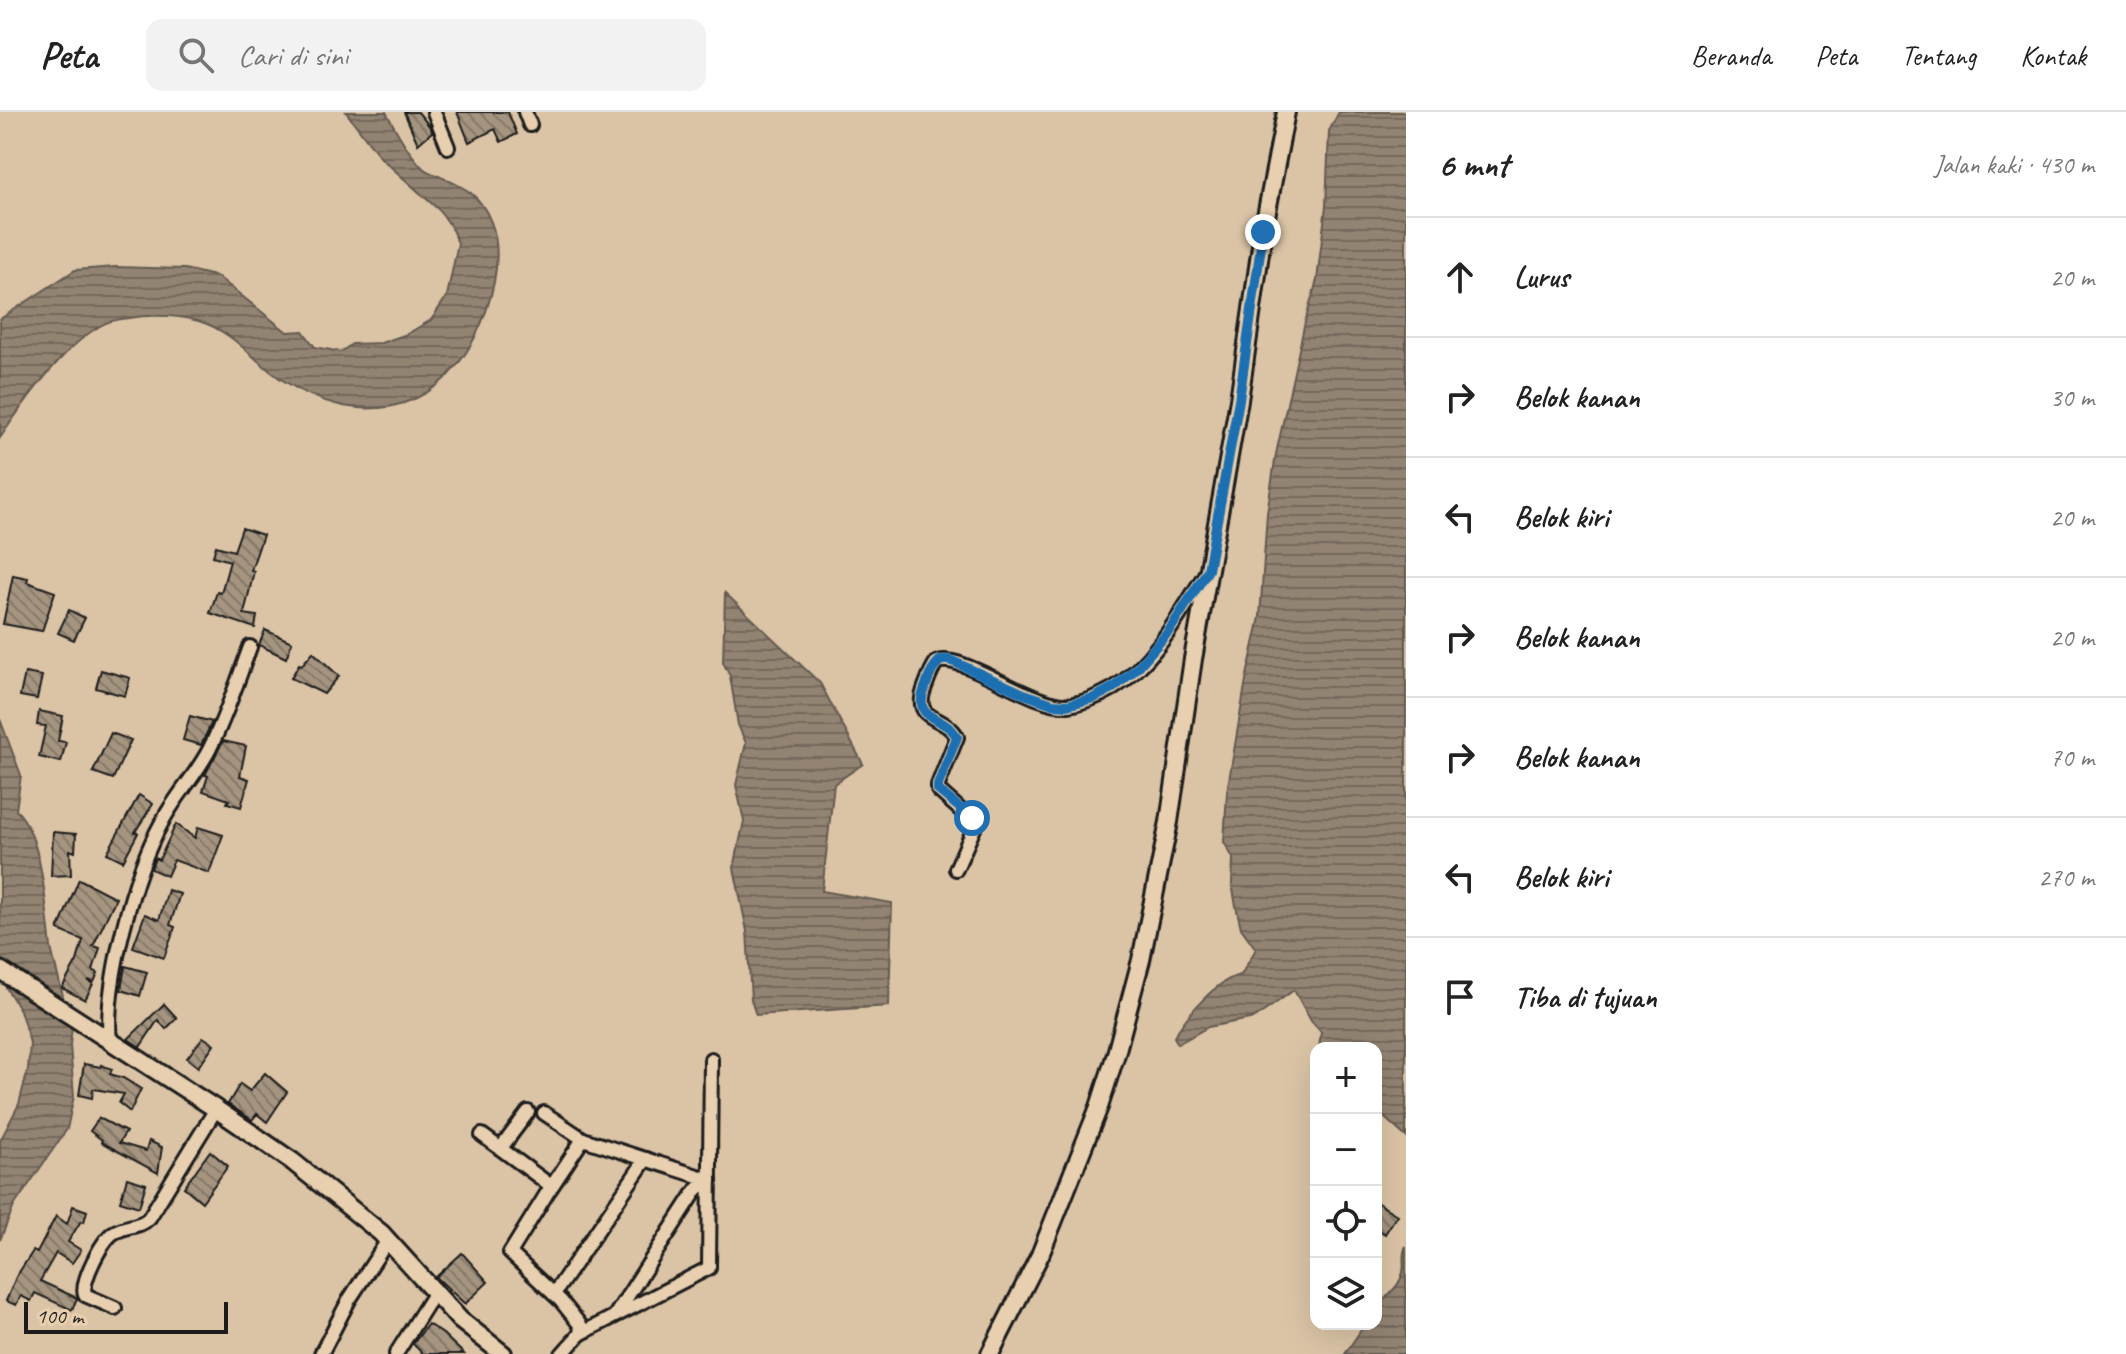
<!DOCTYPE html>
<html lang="id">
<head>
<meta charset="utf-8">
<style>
	:root { --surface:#fff; --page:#f2f2f2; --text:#222; --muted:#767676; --line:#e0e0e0 }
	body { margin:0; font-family:Caveat,sans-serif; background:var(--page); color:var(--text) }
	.controls { position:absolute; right:24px; bottom:24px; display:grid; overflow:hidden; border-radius:16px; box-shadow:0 8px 32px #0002 }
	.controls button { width:72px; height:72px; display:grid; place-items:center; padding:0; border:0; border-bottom:2px solid var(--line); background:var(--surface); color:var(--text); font:40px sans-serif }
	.scale { position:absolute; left:24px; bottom:20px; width:204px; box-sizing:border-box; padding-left:8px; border:4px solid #1c1c1c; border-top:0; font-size:22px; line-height:28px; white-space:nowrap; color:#1c1c1c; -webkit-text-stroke:6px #e7cfaf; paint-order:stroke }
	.stop { position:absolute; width:24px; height:24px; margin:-18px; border:6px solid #1f6fb2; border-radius:50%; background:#fff }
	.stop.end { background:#1f6fb2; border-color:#fff; box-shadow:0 2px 8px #0008 }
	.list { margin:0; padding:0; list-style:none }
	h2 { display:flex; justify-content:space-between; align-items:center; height:104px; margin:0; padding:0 32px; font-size:34px }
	h2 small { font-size:26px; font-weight:400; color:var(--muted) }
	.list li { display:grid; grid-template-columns:52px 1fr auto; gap:24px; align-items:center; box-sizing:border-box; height:120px; padding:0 32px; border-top:2px solid var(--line) }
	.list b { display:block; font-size:30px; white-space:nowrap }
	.list em { font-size:26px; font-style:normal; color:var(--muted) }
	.icon { flex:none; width:44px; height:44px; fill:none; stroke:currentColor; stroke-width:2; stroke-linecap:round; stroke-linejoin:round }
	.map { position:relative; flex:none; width:1406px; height:1242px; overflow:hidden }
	header { display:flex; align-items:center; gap:48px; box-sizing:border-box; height:112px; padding:0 40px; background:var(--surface); border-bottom:2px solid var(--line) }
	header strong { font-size:38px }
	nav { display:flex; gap:44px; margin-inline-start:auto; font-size:28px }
	.search { width:560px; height:72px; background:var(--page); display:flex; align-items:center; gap:20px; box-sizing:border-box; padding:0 28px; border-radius:16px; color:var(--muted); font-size:30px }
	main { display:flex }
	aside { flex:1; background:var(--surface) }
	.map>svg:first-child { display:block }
	.water { fill:url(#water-rules); stroke:#635a50; stroke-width:2 }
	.building { fill:url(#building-back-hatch); stroke:#1c1c1c; stroke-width:2 }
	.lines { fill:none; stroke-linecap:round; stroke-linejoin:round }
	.minor-casing { stroke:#1c1c1c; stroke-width:18 }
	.tertiary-casing { stroke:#1c1c1c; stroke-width:22 }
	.minor { stroke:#e7cfaf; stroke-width:12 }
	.tertiary { stroke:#e7cfaf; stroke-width:16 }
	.route { stroke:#1f6fb2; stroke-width:10 }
</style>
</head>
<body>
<header>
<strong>Peta</strong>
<div class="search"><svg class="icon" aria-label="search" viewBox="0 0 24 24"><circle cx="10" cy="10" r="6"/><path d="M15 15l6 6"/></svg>Cari di sini</div>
<nav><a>Beranda</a><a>Peta</a><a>Tentang</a><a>Kontak</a></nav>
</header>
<main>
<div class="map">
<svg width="1406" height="1242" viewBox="0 0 1406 1242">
	<defs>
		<pattern id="water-rules" width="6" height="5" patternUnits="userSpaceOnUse" patternTransform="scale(2)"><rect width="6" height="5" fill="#928372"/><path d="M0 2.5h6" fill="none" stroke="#766a5d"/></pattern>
		<pattern id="building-back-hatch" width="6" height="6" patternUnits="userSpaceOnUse" patternTransform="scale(2)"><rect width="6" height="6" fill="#a59580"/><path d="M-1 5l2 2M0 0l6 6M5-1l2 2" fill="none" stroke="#867968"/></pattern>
	</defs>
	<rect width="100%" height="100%" fill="#dbc4a6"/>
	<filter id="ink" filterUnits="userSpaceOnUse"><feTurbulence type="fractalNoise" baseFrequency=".0125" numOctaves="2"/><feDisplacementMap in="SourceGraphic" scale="16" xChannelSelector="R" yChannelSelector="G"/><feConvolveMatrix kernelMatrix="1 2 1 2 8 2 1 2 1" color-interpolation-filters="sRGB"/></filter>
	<g filter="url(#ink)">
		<g class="water">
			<path d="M346 0H386C396 18 408 41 423 56 427 60 433 62 439 64 464 75 480 82 491 110 505 145 491 194 474 227 433 305 356 315 284 269 256 252 239 225 207 212 184 203 153 202 129 206 120 207 107 209 100 214 62 236 24 290 0 326V207L75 158 116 155 185 157 218 165 287 220 303 219 315 235 341 240 352 232 381 231 407 222 431 208 447 184 458 131 450 113 440 99 381 46Z"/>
			<path d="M1339 0H1406V1025L1376 998V936H1319L1321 920 1311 909 1294 878 1255 906 1208 915 1178 932 1174 925C1186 904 1217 867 1241 863L1256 837 1241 816 1236 794 1232 772 1233 746 1224 730 1227 680 1246 568 1260 505 1267 401 1276 342 1305 210 1317 168 1326 94 1329 19Z"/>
			<polygon points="725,481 820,571 863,652 834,672 822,779 892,791 889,894 756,903 751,888 747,819 734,756 744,709 736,673 746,631 738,613 730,564 723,550"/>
			<path d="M0 607 21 663 16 698C43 723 46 799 51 835 54 851 59 867 63 884L54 899 72 915 70 933 74 984 67 1017 14 1094 0 1128V1029L19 992 28 957 30 931 20 898 0 866Z"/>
			<path d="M1406 1134V1242H1345L1365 1212H1376C1376 1183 1398 1183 1403 1160 1405 1150 1401 1144 1406 1134Z"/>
		</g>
		<g class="building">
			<polygon points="404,0 418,0 431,16 432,20 418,32"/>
			<polygon points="457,0 508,0 517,22 501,30 495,17 469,30"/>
			<polygon points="242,416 263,423 251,458 254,459 244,502 257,504 255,516 210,501 217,480 221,481 230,449 213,444 216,434 234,439"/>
			<polygon points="13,463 28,466 27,470 55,480 42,519 3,512"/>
			<polygon points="69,498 85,506 74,528 58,521"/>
			<polygon points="265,518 292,530 286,546 259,533"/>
			<polygon points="313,540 339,564 324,582 291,566 299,552 302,553"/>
			<polygon points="101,558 130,566 125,584 96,576"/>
			<polygon points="25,561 42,564 37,587 20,584"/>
			<polygon points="39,599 63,604 58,629 66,630 61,650 39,645 46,614 37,613"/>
			<polygon points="190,604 212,610 201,633 183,628"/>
			<polygon points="111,621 131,628 113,667 93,660"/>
			<polygon points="223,629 246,634 240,664 249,667 241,695 227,691 229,688 203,679 208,664 205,663"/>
			<polygon points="139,683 153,692 135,720 138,721 123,749 107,741"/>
			<polygon points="176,712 195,726 198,715 223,723 209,761 174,748 167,764 151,757 155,746 159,748"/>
			<polygon points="53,720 76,722 75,740 70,738 71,763 51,764"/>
			<polygon points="79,767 116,786 93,834 100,836 93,858 98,861 94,870 88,868 93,872 85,888 62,876 77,849 83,828 58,818"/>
			<polygon points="168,778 180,782 170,813 175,815 164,846 133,835 145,802 159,808"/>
			<polygon points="125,854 147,860 140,884 121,878"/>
			<polygon points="164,892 177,906 166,917 158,908 140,935 128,927"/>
			<polygon points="203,925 214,932 198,955 187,946"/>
			<polygon points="84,952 101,955 101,953 112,957 110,962 123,966 141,977 130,1000 119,991 124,982 93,977 92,986 79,983"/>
			<polygon points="265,961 287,980 267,1010 257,1002 252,1008 228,992 240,972 250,979"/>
			<polygon points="99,1006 126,1020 119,1031 146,1039 149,1029 162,1035 158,1061 101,1030 102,1028 90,1019"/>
			<polygon points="210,1039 228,1054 202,1090 184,1075"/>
			<polygon points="127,1066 146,1072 139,1095 120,1089"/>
			<polygon points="1376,1090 1397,1103 1385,1122 1376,1117"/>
			<polygon points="73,1094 87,1099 84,1110 81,1109 68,1130 81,1138 72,1151 56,1141 40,1169 77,1186 72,1198 35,1181 31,1189 21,1184 16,1193 6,1189 16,1165 33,1139 37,1141 56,1104 67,1112"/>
			<polygon points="462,1141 488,1170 465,1192 436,1165"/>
			<polygon points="428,1212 443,1222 464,1242 423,1242 413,1232"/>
		</g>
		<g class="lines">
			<g class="minor-casing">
				<g id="minor">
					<polyline points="434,0 448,35"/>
					<polyline points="525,0 530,13"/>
					<path d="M956 757 976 712 938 678V673L957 625C945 602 911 611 925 575 928 567 931 558 936 551 957 537 1033 596 1068 593 1084 591 1100 584 1114 576 1155 550 1181 500 1206 461"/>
					<path d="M110 929C104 872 134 760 162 710 175 685 196 663 209 638 226 605 237 570 250 535"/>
					<polyline points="544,1001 583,1027"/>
					<polyline points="482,1023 550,1073 549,1078 510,1141 561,1189 581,1214 580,1222 562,1242"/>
					<polyline points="501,1036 528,1000"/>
					<polyline points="550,1077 583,1027 710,1068"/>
					<polyline points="554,1182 646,1047"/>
					<path d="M115 1196 85 1183C80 1170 102 1129 113 1121 125 1113 139 1116 149 1106L216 997"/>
					<polyline points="616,1202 697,1077 710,1068"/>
					<polyline points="580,1222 709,1156 711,947"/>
					<polyline points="321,1242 349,1188 388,1128"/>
					<polyline points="396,1242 435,1180"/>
				</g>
			</g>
			<g class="tertiary-casing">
				<g id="tertiary">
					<polyline points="0,858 216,997 292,1049 381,1121 460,1208 503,1242"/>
					<polyline points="990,1242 1040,1143 1099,995 1116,942 1141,848 1169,710 1193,547 1239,288 1263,120 1286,0"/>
				</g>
			</g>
			<use href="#minor" class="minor"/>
			<use href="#tertiary" class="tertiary"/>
		</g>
	</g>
	<g class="lines" filter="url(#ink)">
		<path class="route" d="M972 706 938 678V673L957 625C945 603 911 610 925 576 929 565 932 555 941 548H950L1024 582 1053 592 1067 593 1094 586 1116 574 1138 555 1169 519 1208 458 1239 288 1263 120"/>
	</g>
</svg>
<div class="controls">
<button>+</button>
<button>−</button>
<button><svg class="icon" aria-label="locate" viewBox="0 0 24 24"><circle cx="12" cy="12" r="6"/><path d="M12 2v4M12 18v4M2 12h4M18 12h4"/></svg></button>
<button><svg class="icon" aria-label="layers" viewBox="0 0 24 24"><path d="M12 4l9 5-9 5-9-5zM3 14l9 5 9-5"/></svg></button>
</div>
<div class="scale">100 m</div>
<div class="stop" style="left:972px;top:706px"></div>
<div class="stop end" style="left:1263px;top:120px"></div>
</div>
<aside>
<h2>6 mnt<small>Jalan kaki · 430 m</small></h2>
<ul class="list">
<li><svg class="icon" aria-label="ahead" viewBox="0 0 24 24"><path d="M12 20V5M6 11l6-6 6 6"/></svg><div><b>Lurus</b></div><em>20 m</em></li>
<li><svg class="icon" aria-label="right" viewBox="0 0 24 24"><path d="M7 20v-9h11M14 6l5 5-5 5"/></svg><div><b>Belok kanan</b></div><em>30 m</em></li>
<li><svg class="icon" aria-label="left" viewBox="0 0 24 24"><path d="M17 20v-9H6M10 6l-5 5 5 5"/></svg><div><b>Belok kiri</b></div><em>20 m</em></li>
<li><svg class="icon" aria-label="right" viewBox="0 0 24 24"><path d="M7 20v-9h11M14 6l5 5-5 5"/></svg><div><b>Belok kanan</b></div><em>20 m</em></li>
<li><svg class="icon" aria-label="right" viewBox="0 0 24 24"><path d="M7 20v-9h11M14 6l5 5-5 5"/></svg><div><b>Belok kanan</b></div><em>70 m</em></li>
<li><svg class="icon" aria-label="left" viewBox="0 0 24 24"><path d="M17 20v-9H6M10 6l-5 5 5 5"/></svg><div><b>Belok kiri</b></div><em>270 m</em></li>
<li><svg class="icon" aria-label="arrive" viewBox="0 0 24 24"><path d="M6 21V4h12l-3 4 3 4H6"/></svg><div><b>Tiba di tujuan</b></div></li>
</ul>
</aside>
</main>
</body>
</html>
